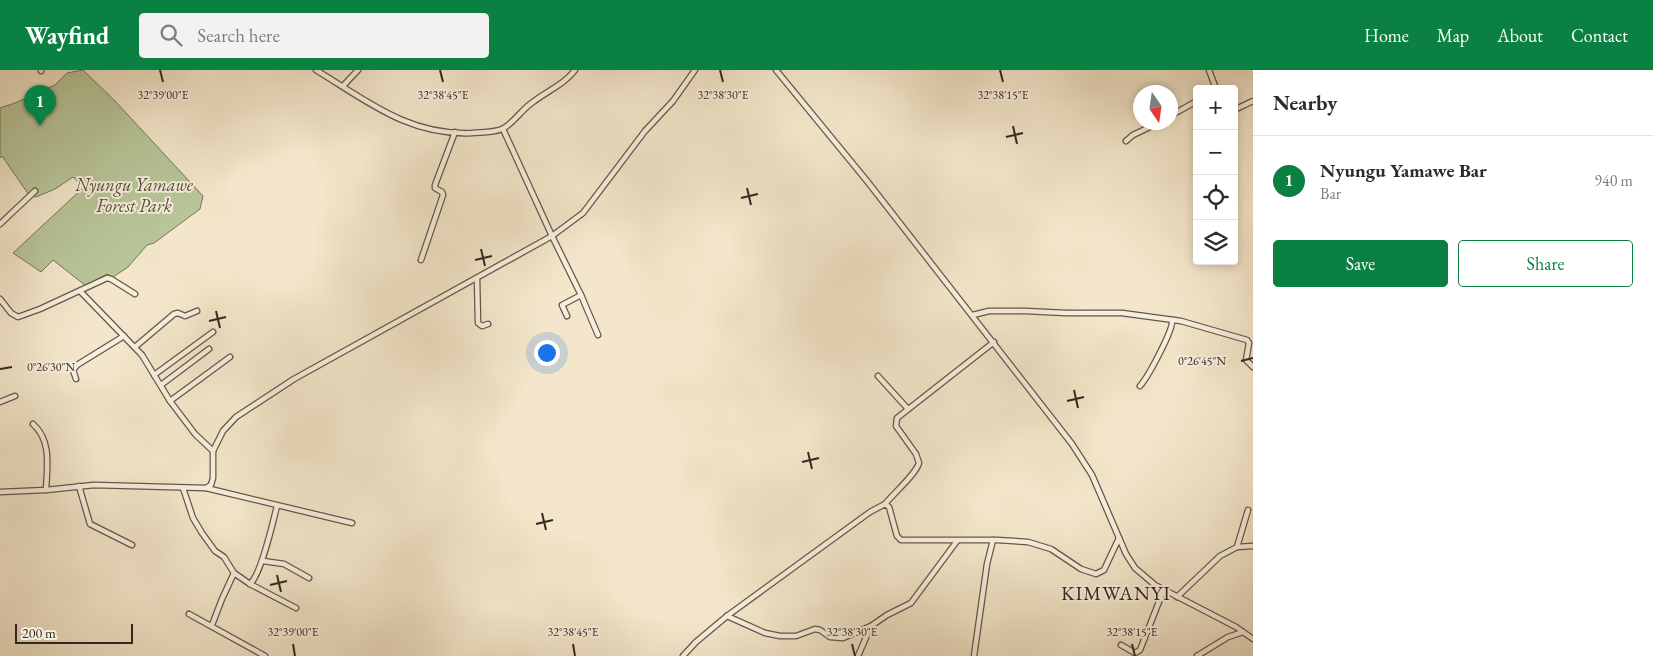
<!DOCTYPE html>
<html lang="en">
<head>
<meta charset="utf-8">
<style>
	:root { --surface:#fff; --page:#f2f2f3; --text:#2b2b33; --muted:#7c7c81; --line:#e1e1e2; --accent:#0b8043 }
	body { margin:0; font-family:"EB Garamond",serif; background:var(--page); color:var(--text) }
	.controls { position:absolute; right:15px; top:15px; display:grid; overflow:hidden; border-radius:5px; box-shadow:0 2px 8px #0003 }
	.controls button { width:45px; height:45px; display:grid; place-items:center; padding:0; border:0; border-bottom:1px solid var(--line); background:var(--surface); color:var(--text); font:25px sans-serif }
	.compass { position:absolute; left:1133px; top:15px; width:45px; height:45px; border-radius:50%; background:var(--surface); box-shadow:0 2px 8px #0003; rotate:167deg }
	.scale { position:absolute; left:15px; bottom:12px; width:118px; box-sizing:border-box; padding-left:5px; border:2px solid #34271f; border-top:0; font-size:14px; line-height:18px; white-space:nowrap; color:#34271f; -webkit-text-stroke:4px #f7efdd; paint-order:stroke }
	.you { position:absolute; left:546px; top:282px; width:18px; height:18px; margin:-12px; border:4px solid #fff; border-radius:50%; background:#1a73e8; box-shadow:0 0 0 8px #1a73e833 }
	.badge { display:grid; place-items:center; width:32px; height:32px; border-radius:50%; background:var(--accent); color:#fff; font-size:16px; font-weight:700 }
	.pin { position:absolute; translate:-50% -41px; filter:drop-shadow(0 1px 2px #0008) }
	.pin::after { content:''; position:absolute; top:26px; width:18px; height:15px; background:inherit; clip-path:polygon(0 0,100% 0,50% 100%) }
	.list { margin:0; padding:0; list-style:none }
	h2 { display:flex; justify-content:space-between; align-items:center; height:65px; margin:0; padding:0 20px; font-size:21px }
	h2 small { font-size:16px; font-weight:400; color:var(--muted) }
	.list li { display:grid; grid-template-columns:32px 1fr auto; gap:15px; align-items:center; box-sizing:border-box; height:90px; padding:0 20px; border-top:1px solid var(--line) }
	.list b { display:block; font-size:19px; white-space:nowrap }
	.list p { margin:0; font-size:16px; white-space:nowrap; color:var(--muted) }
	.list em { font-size:16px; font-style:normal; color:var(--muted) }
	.actions { display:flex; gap:10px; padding:15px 20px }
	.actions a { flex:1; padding:11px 0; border:1px solid var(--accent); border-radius:5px; text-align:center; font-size:18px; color:var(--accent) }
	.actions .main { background:var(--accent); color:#fff }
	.icon { flex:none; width:28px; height:28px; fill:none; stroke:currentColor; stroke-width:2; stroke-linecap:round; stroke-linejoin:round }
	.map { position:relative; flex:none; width:1253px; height:586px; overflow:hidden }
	header { display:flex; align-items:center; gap:30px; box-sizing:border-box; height:70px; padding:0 25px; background:var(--accent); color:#fff }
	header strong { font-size:24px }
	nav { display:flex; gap:28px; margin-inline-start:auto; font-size:18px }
	.search { width:350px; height:45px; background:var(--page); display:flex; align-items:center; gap:12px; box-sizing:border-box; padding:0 18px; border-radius:5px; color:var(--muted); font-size:19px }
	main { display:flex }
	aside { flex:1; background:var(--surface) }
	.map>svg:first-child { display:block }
	.green { fill:#b8c699; stroke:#76765c }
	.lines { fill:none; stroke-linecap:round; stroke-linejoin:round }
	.minor-casing { stroke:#64574a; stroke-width:7 }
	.minor { stroke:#f7efdd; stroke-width:4.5 }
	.ticks { fill:none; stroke:#34271f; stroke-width:2 }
	.labels { text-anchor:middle; stroke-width:4; stroke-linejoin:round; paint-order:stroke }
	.park-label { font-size:18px; font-style:italic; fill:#554f3e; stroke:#f7efdd }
	.quarter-label { font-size:20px; letter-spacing:1px; fill:#34271f; stroke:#f7efdd }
	.ticks-label { font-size:12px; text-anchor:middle; fill:#34271f; stroke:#f7efdd; stroke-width:4; stroke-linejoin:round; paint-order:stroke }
</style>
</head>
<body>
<header>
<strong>Wayfind</strong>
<div class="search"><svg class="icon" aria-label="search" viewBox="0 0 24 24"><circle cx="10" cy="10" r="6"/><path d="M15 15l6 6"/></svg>Search here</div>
<nav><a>Home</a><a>Map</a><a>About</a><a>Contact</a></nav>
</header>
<main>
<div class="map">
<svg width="1253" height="586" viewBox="0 0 1253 586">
	<rect width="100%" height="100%" fill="#f3e6ca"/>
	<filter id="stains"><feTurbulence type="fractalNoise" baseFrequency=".004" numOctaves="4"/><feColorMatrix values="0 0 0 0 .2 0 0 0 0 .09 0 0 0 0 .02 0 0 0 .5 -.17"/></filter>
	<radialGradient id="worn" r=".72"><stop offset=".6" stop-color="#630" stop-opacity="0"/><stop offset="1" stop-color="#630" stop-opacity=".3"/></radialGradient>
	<polygon class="green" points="83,0 115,31 203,126 200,139 154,173 147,175 128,197 113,207 107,204 86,216 53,190 41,202 13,183 84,117 73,107 55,119 36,127 29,125 2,86 0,88 0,38 15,33 55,15 67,3"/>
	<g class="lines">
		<g class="minor-casing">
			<g id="minor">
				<polyline points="41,0 41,1"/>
				<path d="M316 0C367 31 409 66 472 63 481 62 492 63 502 59 512 55 523 38 533 32 547 21 565 14 575 0"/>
				<polyline points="776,0 867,111 1072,374 1092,405 1126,484 1135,498 1155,515 1236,557 1253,569"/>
				<polyline points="1209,0 1216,19"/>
				<polyline points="343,16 358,0"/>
				<polyline points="1234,40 1253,31"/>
				<polyline points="1170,46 1197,31"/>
				<polyline points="503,59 552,166 581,225 598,265"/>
				<polyline points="1126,71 1133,65 1160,52"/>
				<polyline points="0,154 35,121"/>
				<polyline points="421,190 443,125 442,122 435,118 435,115 455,62"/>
				<polyline points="477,208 478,253 482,256 488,254"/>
				<polyline points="80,221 142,285 170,331 195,364 213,381"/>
				<polyline points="0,229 11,243 18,247 40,239 107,208 111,209 135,224"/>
				<polyline points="973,245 989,241 1025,241 1066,243 1122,243 1181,251 1247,270 1249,273 1246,290 1253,297"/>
				<polyline points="567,246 562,235 581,225"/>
				<polyline points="135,277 174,244 178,243 185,246 197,241"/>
				<polyline points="154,305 213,262"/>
				<polyline points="878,306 908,339"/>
				<polyline points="76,309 73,300 77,295 124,266"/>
				<polyline points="161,315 209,279"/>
				<path d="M1140 316C1148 307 1174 259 1172 250"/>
				<polyline points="170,331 230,287"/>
				<polyline points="0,332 15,326"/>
				<path d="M33 354C52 371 47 397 46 420"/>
				<polyline points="79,416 90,454 132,475"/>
				<polyline points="183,418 193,448 202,463 215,481 224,487 234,503 250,514 296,538"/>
				<polyline points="206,418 352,453"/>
				<polyline points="0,422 46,420 94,415 206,418 211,415 213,408 213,381 223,361 236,347 294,309 552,166 583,143 645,61 673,31 695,0"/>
				<path d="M885 434C894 423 916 404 919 393L916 384 896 356 897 348 994 272"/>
				<polyline points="1237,477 1248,440"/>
				<polyline points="263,491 284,494 309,508"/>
				<path d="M250 514C261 505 273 452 277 436"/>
				<polyline points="1177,527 1220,486 1237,477 1253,476"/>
				<polyline points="189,544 265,586"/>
				<polyline points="727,546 765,563 780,566 796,566 815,559 820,560 830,567 843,568 871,556 887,545 911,533 957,471"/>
				<polyline points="212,555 222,529 234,503"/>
				<polyline points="1121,575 1135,583 1140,580 1164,519"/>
				<polyline points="683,586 696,572 727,546 870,442 885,434 889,437 897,466 901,470 997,470 1028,472 1051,479 1081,499 1096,504 1104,500 1119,468"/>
				<polyline points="858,586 871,556"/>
				<polyline points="974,586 987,494 993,470"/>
				<polyline points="1197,586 1228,567 1243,562"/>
			</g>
		</g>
		<use href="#minor" class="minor"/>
	</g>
	<path class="ticks" d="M160 0 163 12M440 0 443 12M720 0 723 12M1000 0 1003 12M1013 56 1017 74M1006 67 1023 63M747 118 751 135M741 128 758 124M481 179 485 196M475 190 492 186M216 241 220 258M209 251 226 247M1241 291 1253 288M0 299 12 297M1074 320 1078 338M1067 331 1084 327M808 382 812 399M802 392 819 388M542 443 546 460M536 454 553 450M277 505 281 522M270 515 287 511M293 574 295 586M573 574 575 586M852 574 855 586M1132 574 1135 586"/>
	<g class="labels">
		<g class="park-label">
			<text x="134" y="121">Nyungu Yamawe<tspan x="134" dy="21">Forest Park</tspan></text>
		</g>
		<g class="quarter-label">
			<text x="1116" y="530">KIMWANYI</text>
		</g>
	</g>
	<g class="ticks-label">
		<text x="163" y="29">32°39'00"E</text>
		<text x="443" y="29">32°38'45"E</text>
		<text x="723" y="29">32°38'30"E</text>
		<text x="1003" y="29">32°38'15"E</text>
		<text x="1202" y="295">0°26'45"N</text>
		<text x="51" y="301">0°26'30"N</text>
		<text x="293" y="566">32°39'00"E</text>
		<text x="573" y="566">32°38'45"E</text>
		<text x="852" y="566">32°38'30"E</text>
		<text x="1132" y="566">32°38'15"E</text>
	</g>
	<rect width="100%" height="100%" filter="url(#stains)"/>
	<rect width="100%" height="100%" fill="url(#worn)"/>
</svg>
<div class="controls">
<button>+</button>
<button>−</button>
<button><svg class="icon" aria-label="locate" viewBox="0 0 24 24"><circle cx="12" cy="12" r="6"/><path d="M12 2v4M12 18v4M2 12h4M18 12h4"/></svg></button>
<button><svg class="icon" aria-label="layers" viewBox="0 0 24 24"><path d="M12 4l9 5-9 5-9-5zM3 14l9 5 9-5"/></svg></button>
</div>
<svg class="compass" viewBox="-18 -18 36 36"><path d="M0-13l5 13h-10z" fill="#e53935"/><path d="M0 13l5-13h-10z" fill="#7c7c81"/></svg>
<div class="scale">200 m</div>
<div class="you"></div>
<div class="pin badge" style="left:40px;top:56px">1</div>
</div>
<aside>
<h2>Nearby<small></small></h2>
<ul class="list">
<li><span class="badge">1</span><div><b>Nyungu Yamawe Bar</b><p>Bar</p></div><em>940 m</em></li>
</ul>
<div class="actions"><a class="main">Save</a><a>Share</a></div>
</aside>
</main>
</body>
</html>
